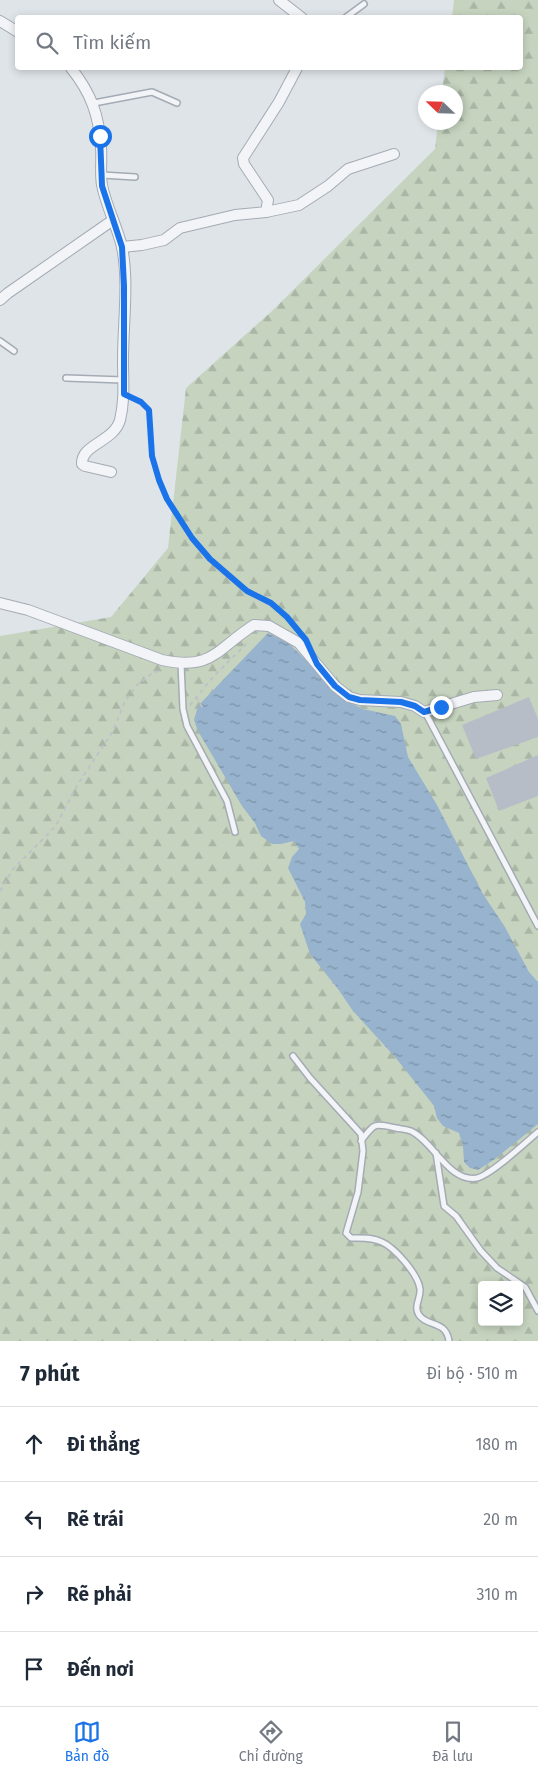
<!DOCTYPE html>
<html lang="vi">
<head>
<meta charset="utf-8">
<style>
	:root { --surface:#fff; --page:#f2f2f3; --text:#1f2937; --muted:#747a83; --line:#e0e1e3; --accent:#1a73e8 }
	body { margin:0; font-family:"Fira Sans",sans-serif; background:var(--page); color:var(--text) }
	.controls { position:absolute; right:15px; bottom:15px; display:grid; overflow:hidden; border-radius:5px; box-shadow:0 2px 8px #0003 }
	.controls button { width:45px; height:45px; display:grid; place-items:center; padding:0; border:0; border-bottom:1px solid var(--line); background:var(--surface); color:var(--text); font:25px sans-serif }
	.compass { position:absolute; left:418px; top:85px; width:45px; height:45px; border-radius:50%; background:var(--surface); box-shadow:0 2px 8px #0003; rotate:293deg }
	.stop { position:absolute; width:15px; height:15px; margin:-11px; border:4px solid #1a73e8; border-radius:50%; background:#fff }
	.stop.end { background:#1a73e8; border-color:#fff; box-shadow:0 1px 5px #0008 }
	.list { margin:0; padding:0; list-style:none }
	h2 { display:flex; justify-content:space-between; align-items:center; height:65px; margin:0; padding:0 20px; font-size:21px }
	h2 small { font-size:16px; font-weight:400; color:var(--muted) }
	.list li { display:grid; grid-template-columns:32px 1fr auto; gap:15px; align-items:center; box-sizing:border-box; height:75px; padding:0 20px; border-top:1px solid var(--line) }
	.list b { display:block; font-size:19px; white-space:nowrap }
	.list em { font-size:16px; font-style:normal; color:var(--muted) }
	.icon { flex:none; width:28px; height:28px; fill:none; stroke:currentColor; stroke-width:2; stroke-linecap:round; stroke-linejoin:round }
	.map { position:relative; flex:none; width:538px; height:1341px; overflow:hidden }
	.search { position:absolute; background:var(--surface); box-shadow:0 2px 8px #0003; left:15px; right:15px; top:15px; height:55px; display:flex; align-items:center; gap:12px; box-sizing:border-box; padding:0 18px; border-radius:5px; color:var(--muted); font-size:19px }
	.sheet { height:365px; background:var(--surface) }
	nav { display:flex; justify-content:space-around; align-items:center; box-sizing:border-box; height:70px; border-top:1px solid var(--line); background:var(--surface); font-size:14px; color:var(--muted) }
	nav a { display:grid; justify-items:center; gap:2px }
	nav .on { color:var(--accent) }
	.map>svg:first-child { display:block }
	.forest { fill:url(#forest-firs); fill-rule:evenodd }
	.water { fill:url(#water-ripples) }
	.building { fill:#b6bdc7 }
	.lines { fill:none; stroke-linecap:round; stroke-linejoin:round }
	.lane-casing { stroke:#a4abb4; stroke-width:8 }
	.street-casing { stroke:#a4abb4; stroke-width:12 }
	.path { stroke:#bdc2c8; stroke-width:2; stroke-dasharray:4 4; stroke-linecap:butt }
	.lane { stroke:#f2f4f7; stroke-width:5 }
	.street { stroke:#f2f4f7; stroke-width:10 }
	.route { stroke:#1a73e8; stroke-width:6 }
</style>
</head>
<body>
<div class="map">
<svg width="538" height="1341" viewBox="0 0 538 1341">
	<defs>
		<pattern id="forest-firs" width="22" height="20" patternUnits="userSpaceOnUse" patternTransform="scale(1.25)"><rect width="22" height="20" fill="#c6d4bf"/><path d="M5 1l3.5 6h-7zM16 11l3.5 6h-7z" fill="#aab6a5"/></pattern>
		<pattern id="water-ripples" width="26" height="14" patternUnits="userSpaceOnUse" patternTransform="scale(1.25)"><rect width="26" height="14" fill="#97b3cd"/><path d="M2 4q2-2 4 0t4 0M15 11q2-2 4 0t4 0" fill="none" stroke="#7b92a8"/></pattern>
	</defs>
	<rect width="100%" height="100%" fill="#dfe4e9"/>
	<path class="forest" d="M454 0H538V1341H0V636L111 617 168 548 186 388 272 311 435 149 438 123 456 122V92H442L445 68H520V18L452 17ZM482 1285H519V1322H482Z"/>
	<polygon class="water" points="268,633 287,642 303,657 335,692 351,703 363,709 395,716 401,724 408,757 437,805 483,894 505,927 529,972 538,982 538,1124 495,1159 478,1170 470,1168 464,1162 463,1146 459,1133 443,1126 437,1118 434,1106 427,1097 395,1057 353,1011 338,989 310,954 300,924 306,914 305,902 288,868 292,857 299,849 294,841 281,844 272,844 261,836 255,823 242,806 198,731 194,720 198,706"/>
	<g class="building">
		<polygon points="529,697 538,719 538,737 476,759 462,725"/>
		<polygon points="538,755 538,796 499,811 486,778"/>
	</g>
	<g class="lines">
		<g class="lane-casing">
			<g id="lane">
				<polyline points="345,18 364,4"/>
				<polyline points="94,103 152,92 177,103"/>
				<polyline points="102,175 135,177"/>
				<polyline points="0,341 14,351"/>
				<polyline points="66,378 123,380"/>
				<polyline points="181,664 183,709 187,726 227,801 235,832"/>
				<polyline points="425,712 538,926"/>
				<path d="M293 1056 310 1078 361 1134 363 1151 358 1192 346 1233 351 1238C361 1238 372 1237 382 1242 395 1248 418 1274 420 1289 421 1299 413 1306 419 1315 427 1327 446 1320 449 1341"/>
				<path d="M361 1141C375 1123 373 1123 396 1128 400 1129 406 1129 411 1131 433 1141 449 1183 477 1178 491 1175 525 1143 538 1132"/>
				<polyline points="436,1153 444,1206 456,1216 481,1251 497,1268 525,1287 538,1311"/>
			</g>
		</g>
		<g class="street-casing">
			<g id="street">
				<polyline points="279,0 302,18"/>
				<polyline points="0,21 18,32"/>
				<path d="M71 68C91 93 99 115 101 147 102 160 100 173 102 185 106 206 117 226 122 247 129 282 123 324 123 360 123 381 125 400 120 420 114 442 81 444 82 464L85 466 111 472"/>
				<polyline points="266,212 299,205 328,186 348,169 394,154"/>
				<polyline points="122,247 142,245 164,240 180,228 235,215 266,212 268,200 244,164 243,158 279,102 297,68"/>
				<polyline points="0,300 8,293 113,220"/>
				<path d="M0 603 28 610 162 660C213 671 216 649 254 625L269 626 299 643 335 686 349 697 360 700 401 702 415 706 424 712 474 697 497 695"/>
			</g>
		</g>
		<g class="path">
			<path d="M132 398 141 402 149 410C152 425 150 441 152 456 159 500 201 554 235 581 247 591 259 595 271 603 281 610 290 620 298 630"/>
			<polyline points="196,697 204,710"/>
			<polyline points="190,705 213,677 246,644"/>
			<polyline points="0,891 14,868 55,827 78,784 113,731 125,701 137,685 154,672 161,671"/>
		</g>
		<use href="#lane" class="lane"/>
		<use href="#street" class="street"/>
	</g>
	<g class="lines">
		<polyline class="route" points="100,136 102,186 122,247 124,286 124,394 141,402 149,410 152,456 159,480 167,499 192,538 210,559 247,591 271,603 287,617 306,640 317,664 335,686 349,697 360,700 401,702 415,706 424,712 441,707"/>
	</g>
</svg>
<div class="controls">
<button><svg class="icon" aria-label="layers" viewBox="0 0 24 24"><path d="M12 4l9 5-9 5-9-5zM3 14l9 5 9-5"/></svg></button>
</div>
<svg class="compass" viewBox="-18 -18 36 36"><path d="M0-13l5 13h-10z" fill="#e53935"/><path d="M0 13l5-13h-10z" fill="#747a83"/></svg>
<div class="stop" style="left:100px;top:136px"></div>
<div class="stop end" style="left:441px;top:707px"></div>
<div class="search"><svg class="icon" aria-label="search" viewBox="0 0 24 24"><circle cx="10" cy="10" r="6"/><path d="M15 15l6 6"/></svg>Tìm kiếm</div>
</div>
<section class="sheet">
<h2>7 phút<small>Đi bộ · 510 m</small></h2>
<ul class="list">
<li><svg class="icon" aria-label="ahead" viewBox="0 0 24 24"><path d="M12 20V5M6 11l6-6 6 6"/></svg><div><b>Đi thẳng</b></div><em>180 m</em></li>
<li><svg class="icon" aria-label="left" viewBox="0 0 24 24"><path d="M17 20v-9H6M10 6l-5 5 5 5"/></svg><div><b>Rẽ trái</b></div><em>20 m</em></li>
<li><svg class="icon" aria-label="right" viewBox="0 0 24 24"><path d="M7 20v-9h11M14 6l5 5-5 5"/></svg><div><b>Rẽ phải</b></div><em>310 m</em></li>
<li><svg class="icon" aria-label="arrive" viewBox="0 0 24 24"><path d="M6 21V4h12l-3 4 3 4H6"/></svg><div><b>Đến nơi</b></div></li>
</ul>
</section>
<nav>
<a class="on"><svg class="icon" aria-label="map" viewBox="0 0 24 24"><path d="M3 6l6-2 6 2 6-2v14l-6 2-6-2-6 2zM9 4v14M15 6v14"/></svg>Bản đồ</a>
<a><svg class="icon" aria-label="directions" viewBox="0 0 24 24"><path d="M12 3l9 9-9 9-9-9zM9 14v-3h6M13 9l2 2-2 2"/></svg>Chỉ đường</a>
<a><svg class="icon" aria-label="saved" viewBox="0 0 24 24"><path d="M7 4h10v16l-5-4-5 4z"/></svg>Đã lưu</a>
</nav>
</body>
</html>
